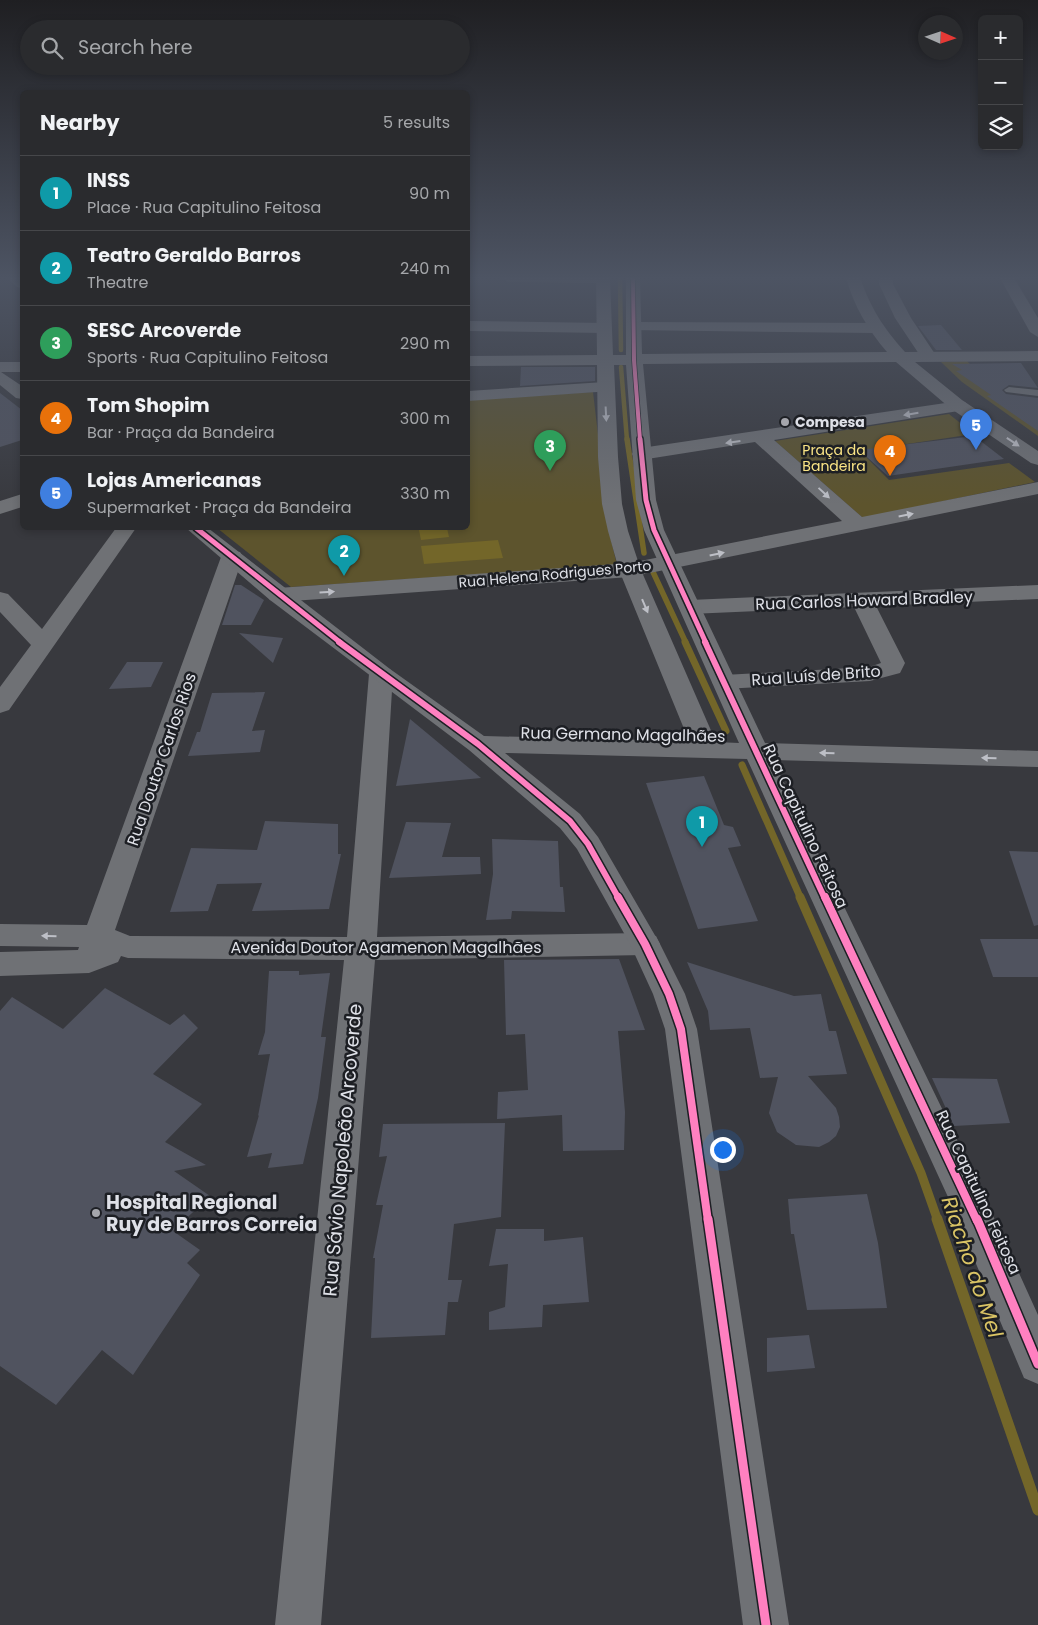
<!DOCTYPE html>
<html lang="en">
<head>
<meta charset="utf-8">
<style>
	:root { --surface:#2a2b2e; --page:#323336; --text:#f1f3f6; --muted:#a5a7aa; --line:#46474a; --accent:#a5a6ac }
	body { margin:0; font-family:Poppins,sans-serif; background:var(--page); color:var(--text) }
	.controls { position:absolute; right:15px; top:15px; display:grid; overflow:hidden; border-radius:8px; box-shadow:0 2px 8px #0003 }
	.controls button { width:45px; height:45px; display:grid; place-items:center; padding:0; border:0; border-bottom:1px solid var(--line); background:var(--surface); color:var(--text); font:25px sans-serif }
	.compass { position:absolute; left:918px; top:15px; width:45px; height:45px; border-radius:50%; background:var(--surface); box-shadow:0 2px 8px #0003; rotate:93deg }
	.you { position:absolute; left:722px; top:1149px; width:18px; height:18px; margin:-12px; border:4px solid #fff; border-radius:50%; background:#1a73e8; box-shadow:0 0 0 8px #1a73e833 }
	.badge { display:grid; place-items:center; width:32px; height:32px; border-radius:50%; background:var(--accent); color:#fff; font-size:16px; font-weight:700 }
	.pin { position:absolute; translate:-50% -41px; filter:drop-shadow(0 1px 2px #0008) }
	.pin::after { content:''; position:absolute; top:26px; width:18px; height:15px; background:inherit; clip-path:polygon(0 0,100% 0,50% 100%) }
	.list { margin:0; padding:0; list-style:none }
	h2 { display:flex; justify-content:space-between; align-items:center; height:65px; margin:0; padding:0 20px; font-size:21px }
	h2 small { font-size:16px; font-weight:400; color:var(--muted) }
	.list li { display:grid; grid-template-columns:32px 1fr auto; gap:15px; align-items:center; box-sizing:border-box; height:75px; padding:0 20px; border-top:1px solid var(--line) }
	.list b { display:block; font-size:19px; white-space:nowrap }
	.list p { margin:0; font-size:16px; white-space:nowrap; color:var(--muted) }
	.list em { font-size:16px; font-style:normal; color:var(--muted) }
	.icon { flex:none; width:28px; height:28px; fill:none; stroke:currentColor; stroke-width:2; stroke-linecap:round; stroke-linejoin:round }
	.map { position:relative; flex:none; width:1038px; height:1625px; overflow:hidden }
	.search { position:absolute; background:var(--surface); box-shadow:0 2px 8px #0003; left:20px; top:20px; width:450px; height:55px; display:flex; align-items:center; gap:12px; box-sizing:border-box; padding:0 18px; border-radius:28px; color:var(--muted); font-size:19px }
	.panel { position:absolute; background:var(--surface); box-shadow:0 2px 8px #0003; left:20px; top:90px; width:450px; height:440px; border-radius:8px }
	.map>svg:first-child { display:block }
	.green { fill:#5d542d }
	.water { fill:#736629 }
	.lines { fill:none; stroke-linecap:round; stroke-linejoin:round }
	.stream-far4 { stroke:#736629; stroke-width:4.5 }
	.stream-far3 { stroke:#736629; stroke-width:5.5 }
	.stream-far2 { stroke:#736629; stroke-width:7 }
	.stream-far1 { stroke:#736629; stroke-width:9 }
	.stream { stroke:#736629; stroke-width:11 }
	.building { fill:#50535f }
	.lane { fill:#6f7175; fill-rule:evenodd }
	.street { fill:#6f7175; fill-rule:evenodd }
	.secondary { fill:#6f7175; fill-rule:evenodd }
	.cycleway-far4-casing { stroke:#1d1f24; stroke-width:5.5 }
	.cycleway-far3-casing { stroke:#1d1f24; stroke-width:8 }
	.cycleway-far2-casing { stroke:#1d1f24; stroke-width:9 }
	.cycleway-far1-casing { stroke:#1d1f24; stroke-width:11 }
	.cycleway-casing { stroke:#1d1f24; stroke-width:12 }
	.cycleway-far4 { stroke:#ff80c0; stroke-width:4 }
	.cycleway-far3 { stroke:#ff80c0; stroke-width:5 }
	.cycleway-far2 { stroke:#ff80c0; stroke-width:6 }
	.cycleway-far1 { stroke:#ff80c0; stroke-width:8 }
	.cycleway { stroke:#ff80c0; stroke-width:9 }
	.oneway { fill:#bdbfc6 }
	.poi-dot { fill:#a5a6ac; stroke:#1d1f24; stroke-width:2 }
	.labels { text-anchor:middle; stroke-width:5; stroke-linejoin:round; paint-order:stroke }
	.far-poi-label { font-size:14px; font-weight:bold; fill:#dfe1e8; stroke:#1d1f24; text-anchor:start }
	.far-park-label { font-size:14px; fill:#fae485; stroke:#1d1f24 }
	.far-street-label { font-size:14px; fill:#dfe1e8; stroke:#1d1f24 }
	.street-label { font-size:16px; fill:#dfe1e8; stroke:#1d1f24 }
	.near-street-label { font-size:19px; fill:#dfe1e8; stroke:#1d1f24 }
	.near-poi-label { font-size:19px; font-weight:bold; fill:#dfe1e8; stroke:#1d1f24; text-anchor:start }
	.near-water-label { font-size:21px; font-style:italic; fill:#dac465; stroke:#1d1f24 }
</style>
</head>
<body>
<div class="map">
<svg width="1038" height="1625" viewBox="0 0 1038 1625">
	<rect width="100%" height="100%" fill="#38393e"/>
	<g class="green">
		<polygon points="967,361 986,381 1038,420 1038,436 962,382 941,362"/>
		<polygon points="593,392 610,536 617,565 291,587 217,528 468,528 468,400"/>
		<polygon points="949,414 974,434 860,451 889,480 1009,463 1035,482 863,518 775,441"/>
	</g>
	<g class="water">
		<polygon points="447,528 449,537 421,540 419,530"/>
		<polygon points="498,540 503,558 424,564 421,546"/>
	</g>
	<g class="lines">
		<g class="stream-far4">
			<polyline points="620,278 621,350"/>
			<polyline points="621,367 627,440"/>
		</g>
		<g class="stream-far3">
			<polyline points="627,439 644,553"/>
			<polyline points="653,572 686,643"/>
		</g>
		<g class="stream-far2">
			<polyline points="685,642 726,731"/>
			<polyline points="742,765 801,899"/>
		</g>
		<polyline class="stream-far1" points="800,897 921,1173 938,1221"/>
		<polyline class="stream" points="937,1219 1038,1510"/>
	</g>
	<g class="building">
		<polygon points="941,325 962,350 936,350 918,326"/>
		<polygon points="1021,363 1038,388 1009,385 1002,390 1006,394 1038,398 1038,431 987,396 991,395 956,371 962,370 952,364"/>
		<polygon points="521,367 595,367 595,381 520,386"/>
		<polygon points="0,393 22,410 22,440 0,447"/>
		<polygon points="966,437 978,439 1004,459 888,476 859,450"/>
		<polygon points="235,585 241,585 264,600 251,625 222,625"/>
		<polygon points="239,633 283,638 273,663"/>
		<polygon points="127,662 163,662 151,687 109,689"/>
		<polygon points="265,692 252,731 265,730 260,752 188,756 197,732 200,732 212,693"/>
		<polygon points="410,719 481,778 396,786"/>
		<polygon points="704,776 724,825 733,827 741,846 728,848 758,921 698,929 646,783"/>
		<polygon points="265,821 338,824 338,854 341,854 329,909 252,911 262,883 217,884 208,911 170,912 191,848 257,850"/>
		<polygon points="406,822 451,823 442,857 480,857 481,874 389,878"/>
		<polygon points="492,839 558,841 560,887 563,887 565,912 512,911 511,919 486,920 493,874"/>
		<polygon points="1009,851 1038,852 1038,925 1034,926"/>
		<polygon points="980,939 1038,939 1038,977 993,977"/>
		<polygon points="619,959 645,1030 618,1031 625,1112 624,1150 563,1151 562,1115 497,1119 498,1092 528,1090 525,1034 506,1035 504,960"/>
		<polygon points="687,962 794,996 821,994 829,1031 836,1031 847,1074 808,1076 836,1108 839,1117 840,1127 836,1136 829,1142 819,1147 796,1145 777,1132 769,1113 778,1077 760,1078 750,1028 710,1030 708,1011"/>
		<polygon points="269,971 299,971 299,975 330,973 321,1037 326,1037 318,1098 303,1164 268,1168 272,1153 247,1157 259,1115 258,1116 270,1054 258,1055 265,1032"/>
		<polygon points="105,988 170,1025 184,1014 198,1028 153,1074 202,1104 165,1142 206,1165 174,1171 210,1196 173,1231 200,1250 187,1263 200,1275 133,1375 102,1350 56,1405 0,1366 0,1011 12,997 63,1029"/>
		<polygon points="932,1078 997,1079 1010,1123 954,1126"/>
		<polygon points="505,1123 501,1217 454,1224 448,1280 462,1280 458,1302 448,1302 445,1335 371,1338 375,1258 373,1258 383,1205 376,1205 387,1156 379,1157 383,1124"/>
		<polygon points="867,1194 878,1243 887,1308 807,1310 794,1234 791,1234 788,1199"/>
		<polygon points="496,1229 544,1229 544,1241 583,1237 589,1302 543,1305 542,1327 489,1330 489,1312 505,1307 508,1264 489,1266"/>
		<polygon points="809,1335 815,1368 767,1372 767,1338"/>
	</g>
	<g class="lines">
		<polygon class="lane" points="1009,387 1038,390 1038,396 1006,392 1004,390"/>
		<g class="street">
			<polygon points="7,278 22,278 22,288 17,287"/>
			<polygon points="501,278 610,278 610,279 603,283 508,282"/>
			<polygon points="879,278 893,278 893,284 911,318 937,357 935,361 923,361 921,357 895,318 879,284"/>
			<polygon points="1000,278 1014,278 1038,318 1038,337 1030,332"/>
			<polygon points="468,321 604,323 612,328 604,333 468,331"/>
			<polygon points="635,322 874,323 882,328 874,333 629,330 627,327 629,324"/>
			<polygon points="605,382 611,383 614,387 611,391 468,401 468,391"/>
			<polygon points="959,401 965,402 968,406 965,410 774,440 862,517 1038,482 1038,494 630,577 278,602 270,600 267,595 270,590 278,588 630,563 842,521 755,442 641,460 634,458 632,454 634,450 641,448"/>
			<polygon points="22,494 22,507 0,514 0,501"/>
			<polygon points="116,528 136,528 9,710 0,713 0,687 31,645 0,612 0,592 8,594 42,629"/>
			<polygon points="232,551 240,552 243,557 115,930 130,936 347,937 369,674 372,669 381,667 390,669 393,674 377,937 645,933 656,936 660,944 656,952 645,955 375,960 321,1625 275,1625 344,960 128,958 121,956 118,962 89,973 0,976 0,952 78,950 79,947 0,946 0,924 87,925 221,557 224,552"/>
			<polygon points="1038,585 1038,599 876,606 905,663 900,673 870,681 724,689 715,687 712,682 715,677 724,675 869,667 881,663 854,607 690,614 682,612 679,607 682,602 690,600"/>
		</g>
		<g class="secondary">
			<path d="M596 278H610L613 355H626V278H640L642 354 887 352C868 330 854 306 846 278H860C872 310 882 326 905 352L1038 351V361L915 362 962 400 1038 451V465L1031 463 950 408 896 362 643 364 656 500 664 530 765 743 1038 751V767L773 760 979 1185 1038 1315V1384L1024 1378 948 1197 747 759 505 753 580 814 598 837 660 944 685 994 697 1029 789 1625H743L665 1029 653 994 630 944 577 849 560 828 469 750 270 600 186 528H208L390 669 484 736 689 741 619 570 608 531 602 504 598 457 597 365 468 366V356L597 355ZM614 365H626L636 500 644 530 739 743 716 742 641 570 628 531 622 504 618 457Z"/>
			<polygon points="0,362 22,362 22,372 1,372 22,386 22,399 16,398 0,385"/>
		</g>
		<g class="cycleway-far4-casing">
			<polyline id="cycleway-far4" points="633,278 634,360 640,440"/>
		</g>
		<g class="cycleway-far3-casing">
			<g id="cycleway-far3">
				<polyline points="640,439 646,500 654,530 706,643"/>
				<polyline points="196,528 341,643"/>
			</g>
		</g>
		<g class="cycleway-far2-casing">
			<g id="cycleway-far2">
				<polyline points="339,642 478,744 570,821 588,844 619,899"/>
				<polyline points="705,642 825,899"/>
			</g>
		</g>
		<g class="cycleway-far1-casing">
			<g id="cycleway-far1">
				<polyline points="618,897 645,944 669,994 681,1029 708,1221"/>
				<polyline points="825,897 977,1221"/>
			</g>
		</g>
		<g class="cycleway-casing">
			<g id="cycleway">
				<polyline points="708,1219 766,1625"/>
				<polyline points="977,1219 1038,1364"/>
			</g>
		</g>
		<use href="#cycleway-far4" class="cycleway-far4"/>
		<use href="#cycleway-far3" class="cycleway-far3"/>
		<use href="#cycleway-far2" class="cycleway-far2"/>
		<use href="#cycleway-far1" class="cycleway-far1"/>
		<use href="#cycleway" class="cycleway"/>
	</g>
	<defs><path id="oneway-solid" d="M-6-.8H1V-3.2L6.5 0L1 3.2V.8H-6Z" transform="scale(1.25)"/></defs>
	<g class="oneway">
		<use href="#oneway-solid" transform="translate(606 414) rotate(87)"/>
		<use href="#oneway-solid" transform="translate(911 414) rotate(171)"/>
		<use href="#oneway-solid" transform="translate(733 442) rotate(172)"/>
		<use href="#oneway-solid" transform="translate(1013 442) rotate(34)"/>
		<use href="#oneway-solid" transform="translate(824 493) rotate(43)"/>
		<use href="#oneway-solid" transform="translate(906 515) rotate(-11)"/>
		<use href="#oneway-solid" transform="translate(717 554) rotate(-12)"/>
		<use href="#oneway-solid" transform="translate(327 592) rotate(-4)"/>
		<use href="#oneway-solid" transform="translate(645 606) rotate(67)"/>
		<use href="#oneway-solid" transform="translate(827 753) rotate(-178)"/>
		<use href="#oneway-solid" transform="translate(989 758) rotate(-178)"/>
		<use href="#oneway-solid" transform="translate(49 936) rotate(-179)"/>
	</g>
	<linearGradient id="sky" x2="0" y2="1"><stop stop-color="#1f1f22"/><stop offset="0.55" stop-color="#4d5463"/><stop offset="1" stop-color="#4d5463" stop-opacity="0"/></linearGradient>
	<rect width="1038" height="505" fill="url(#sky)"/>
	<g class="poi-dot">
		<circle cx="785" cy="422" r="5"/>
		<circle cx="96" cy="1213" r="5"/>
	</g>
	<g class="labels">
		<g class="far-poi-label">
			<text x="795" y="427">Compesa</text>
		</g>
		<g class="far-park-label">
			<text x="834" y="455">Praça da<tspan x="834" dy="16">Bandeira</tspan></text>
		</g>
		<g class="far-street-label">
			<text transform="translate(555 574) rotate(-5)" y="5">Rua Helena Rodrigues Porto</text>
		</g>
		<g class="street-label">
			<text transform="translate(864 600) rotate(-2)" y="6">Rua Carlos Howard Bradley</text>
			<text transform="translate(816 675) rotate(-4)" y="6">Rua Luís de Brito</text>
			<text transform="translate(623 734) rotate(1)" y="6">Rua Germano Magalhães</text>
			<text transform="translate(161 759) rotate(-71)" y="6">Rua Doutor Carlos Rios</text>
			<text transform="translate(806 826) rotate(65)" y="6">Rua Capitulino Feitosa</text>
			<text x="386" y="953">Avenida Doutor Agamenon Magalhães</text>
			<text transform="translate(979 1192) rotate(65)" y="6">Rua Capitulino Feitosa</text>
		</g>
		<g class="near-street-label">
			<text transform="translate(342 1150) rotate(-85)" y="7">Rua Sávio Napoleão Arcoverde</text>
		</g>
		<g class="near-poi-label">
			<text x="106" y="1209">Hospital Regional<tspan x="106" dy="22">Ruy de Barros Correia</tspan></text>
		</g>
		<g class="near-water-label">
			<text transform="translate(972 1267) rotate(71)" y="7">Riacho do Mel</text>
		</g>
	</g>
</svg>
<div class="controls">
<button>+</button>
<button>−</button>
<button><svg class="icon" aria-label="layers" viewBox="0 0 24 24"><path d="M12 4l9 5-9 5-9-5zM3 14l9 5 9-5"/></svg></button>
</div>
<svg class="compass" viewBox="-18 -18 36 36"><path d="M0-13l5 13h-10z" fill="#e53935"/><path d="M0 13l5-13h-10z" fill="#a5a7aa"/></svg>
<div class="you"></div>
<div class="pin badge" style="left:702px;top:847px;background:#0f9aa8">1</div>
<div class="pin badge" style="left:344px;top:576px;background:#0f9aa8">2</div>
<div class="pin badge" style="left:550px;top:471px;background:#2e9e5b">3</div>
<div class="pin badge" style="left:890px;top:476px;background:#e8710a">4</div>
<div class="pin badge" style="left:976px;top:450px;background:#3f7fe0">5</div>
<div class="search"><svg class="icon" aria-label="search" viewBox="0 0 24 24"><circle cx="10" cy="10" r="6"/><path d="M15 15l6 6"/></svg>Search here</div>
<section class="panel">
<h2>Nearby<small>5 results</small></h2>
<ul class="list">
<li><span class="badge" style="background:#0f9aa8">1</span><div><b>INSS</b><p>Place · Rua Capitulino Feitosa</p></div><em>90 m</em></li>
<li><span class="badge" style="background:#0f9aa8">2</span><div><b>Teatro Geraldo Barros</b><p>Theatre</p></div><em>240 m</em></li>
<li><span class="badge" style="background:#2e9e5b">3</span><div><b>SESC Arcoverde</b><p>Sports · Rua Capitulino Feitosa</p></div><em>290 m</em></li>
<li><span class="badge" style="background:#e8710a">4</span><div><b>Tom Shopim</b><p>Bar · Praça da Bandeira</p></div><em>300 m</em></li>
<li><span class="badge" style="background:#3f7fe0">5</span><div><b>Lojas Americanas</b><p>Supermarket · Praça da Bandeira</p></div><em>330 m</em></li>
</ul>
</section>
</div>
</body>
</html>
